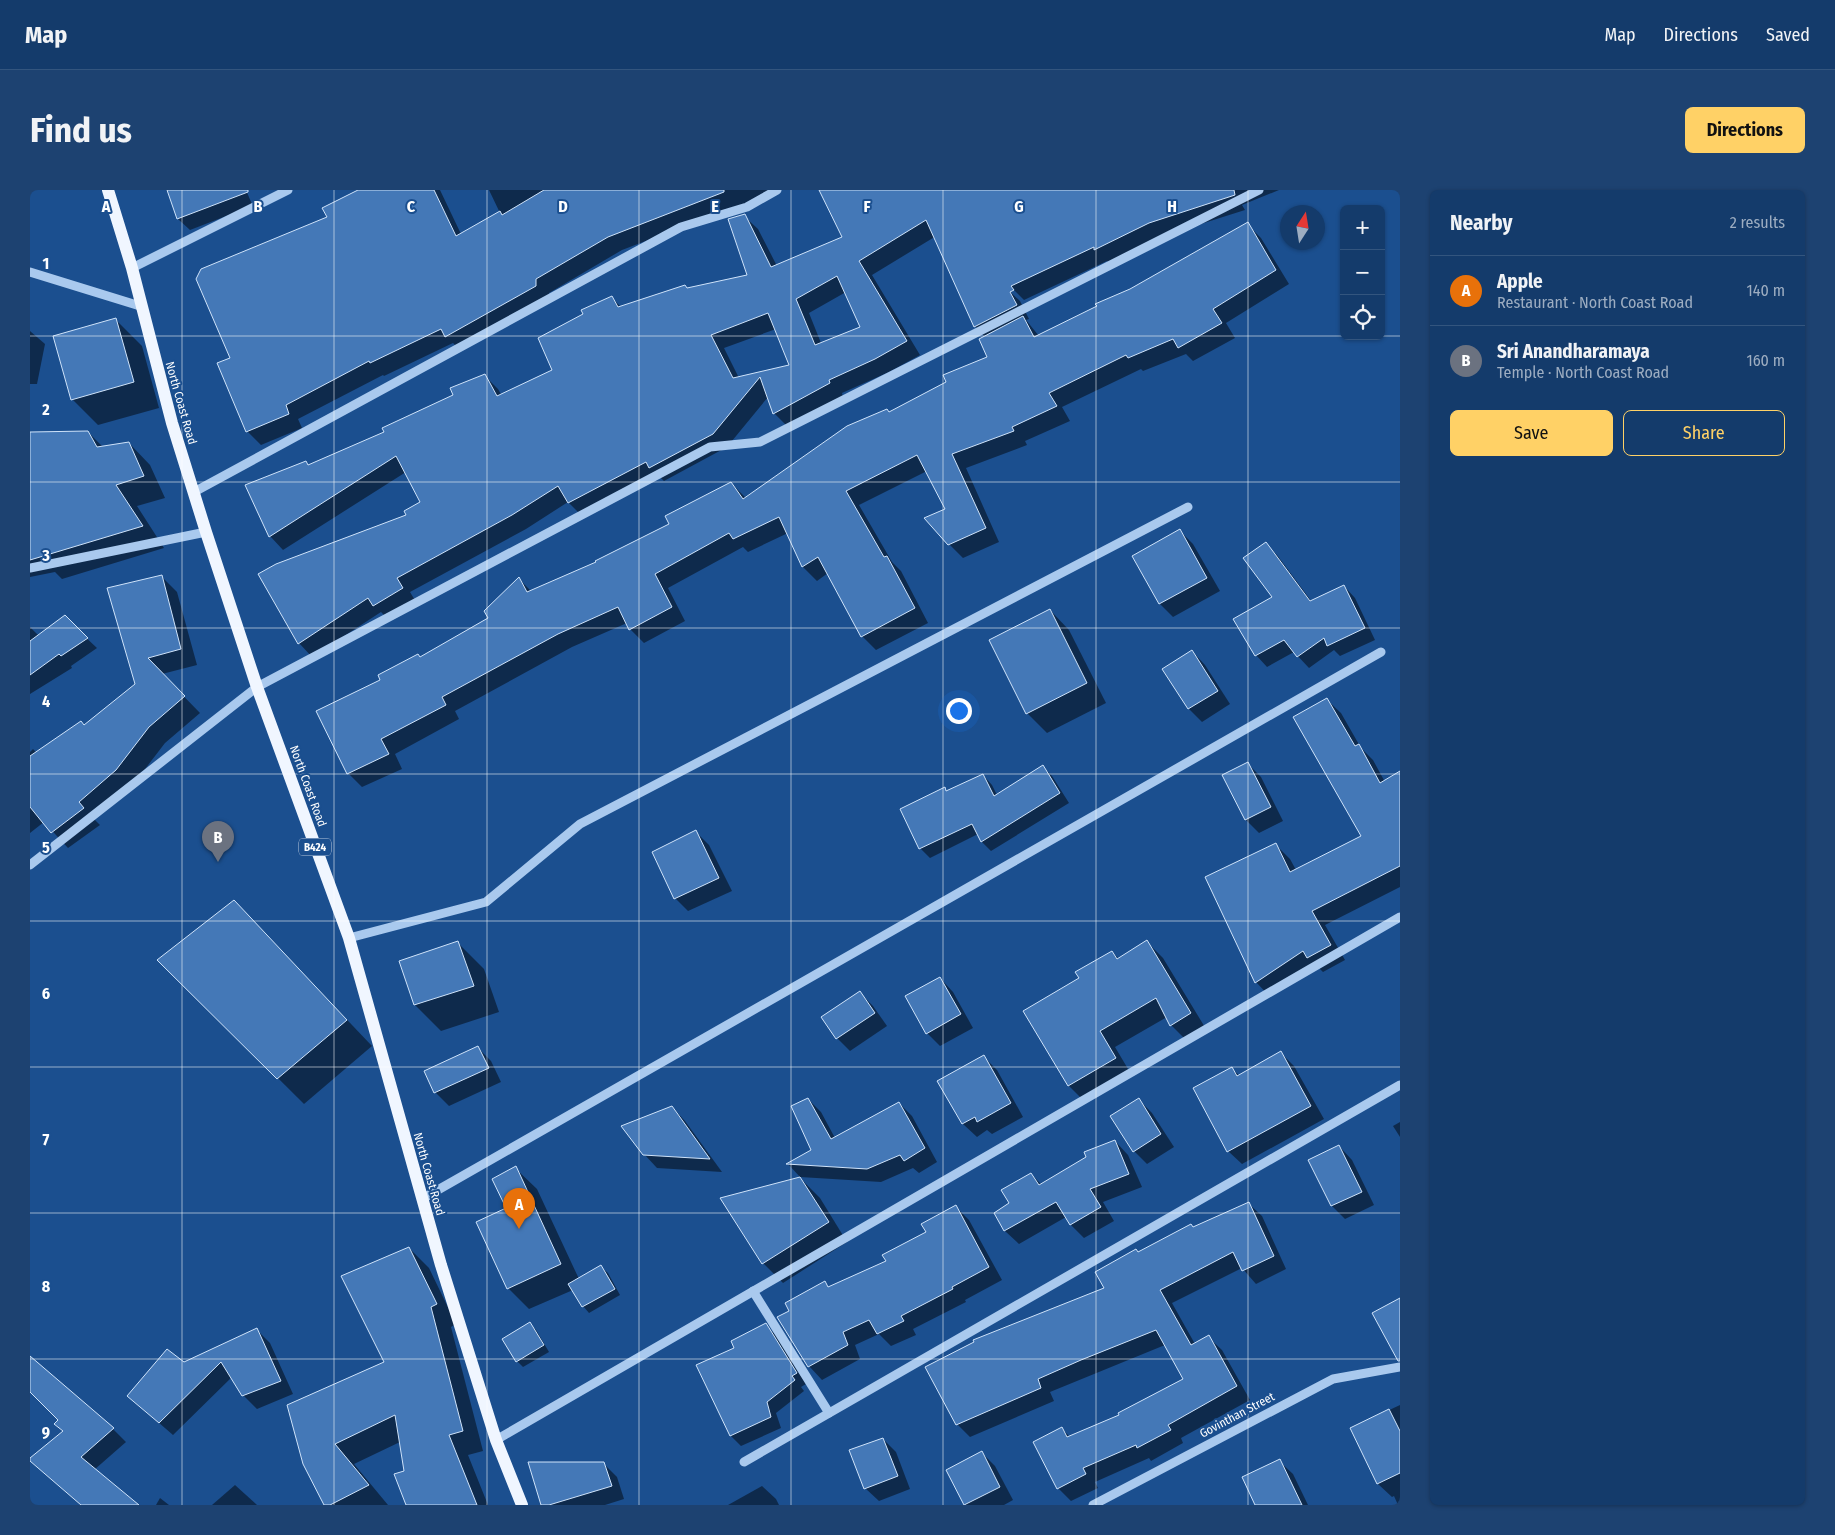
<!DOCTYPE html>
<html lang="en">
<head>
<meta charset="utf-8">
<style>
	:root { --surface:#143b6b; --page:#1d4271; --text:#f1f3f6; --muted:#9dadc1; --line:#33557e; --accent:#ffd166 }
	body { margin:0; font-family:"Fira Sans Condensed",sans-serif; background:var(--page); color:var(--text) }
	.controls { position:absolute; right:15px; top:15px; display:grid; overflow:hidden; border-radius:8px; box-shadow:0 1px 4px #0004 }
	.controls button { width:45px; height:45px; display:grid; place-items:center; padding:0; border:0; border-bottom:1px solid var(--line); background:var(--surface); color:var(--text); font:25px sans-serif }
	.compass { position:absolute; left:1250px; top:15px; width:45px; height:45px; border-radius:50%; background:var(--surface); box-shadow:0 1px 4px #0004; rotate:12deg }
	.you { position:absolute; left:928px; top:520px; width:18px; height:18px; margin:-12px; border:4px solid #fff; border-radius:50%; background:#1a73e8; box-shadow:0 0 0 8px #1a73e833 }
	.badge { display:grid; place-items:center; width:32px; height:32px; border-radius:50%; background:var(--accent); color:#fff; font-size:16px; font-weight:700 }
	.pin { position:absolute; translate:-50% -41px; filter:drop-shadow(0 1px 2px #0008) }
	.pin::after { content:''; position:absolute; top:26px; width:18px; height:15px; background:inherit; clip-path:polygon(0 0,100% 0,50% 100%) }
	.list { margin:0; padding:0; list-style:none }
	h2 { display:flex; justify-content:space-between; align-items:center; height:65px; margin:0; padding:0 20px; font-size:21px }
	h2 small { font-size:16px; font-weight:400; color:var(--muted) }
	.list li { display:grid; grid-template-columns:32px 1fr auto; gap:15px; align-items:center; box-sizing:border-box; height:70px; padding:0 20px; border-top:1px solid var(--line) }
	.list b { display:block; font-size:19px; white-space:nowrap }
	.list p { margin:0; font-size:16px; white-space:nowrap; color:var(--muted) }
	.list em { font-size:16px; font-style:normal; color:var(--muted) }
	.actions { display:flex; gap:10px; padding:15px 20px }
	.actions a { flex:1; padding:11px 0; border:1px solid var(--accent); border-radius:8px; text-align:center; font-size:18px; color:var(--accent) }
	.actions .main { background:var(--accent); color:#111 }
	.icon { flex:none; width:28px; height:28px; fill:none; stroke:currentColor; stroke-width:2; stroke-linecap:round; stroke-linejoin:round }
	.map { position:relative; flex:none; width:1370px; height:1315px; overflow:hidden; border-radius:8px }
	header { display:flex; align-items:center; gap:30px; box-sizing:border-box; height:70px; padding:0 25px; background:var(--surface); border-bottom:1px solid var(--line) }
	header strong { font-size:24px }
	nav { display:flex; gap:28px; margin-inline-start:auto; font-size:18px }
	.intro { display:flex; align-items:center; justify-content:space-between; box-sizing:border-box; height:120px; padding:0 30px }
	h1 { margin:0; font-size:35px }
	.button { padding:12px 22px; border-radius:8px; background:var(--accent); color:#111; font-size:18px; font-weight:700 }
	main { display:flex; gap:30px; padding:0 30px }
	aside { flex:1; background:var(--surface); border-radius:8px; box-shadow:0 1px 4px #0004 }
	.map>svg:first-child { display:block }
	.shadow { fill:#0007; fill-rule:evenodd }
	.building { fill:#4478b7; stroke:#cfe3fa; fill-rule:evenodd }
	.lines { fill:none; stroke-linecap:round; stroke-linejoin:round }
	.minor { stroke:#a9c9ee; stroke-width:9 }
	.major { stroke:#f0f6ff; stroke-width:12 }
	.grid { fill:none; stroke:#fff; stroke-width:1; stroke-opacity:0.55 }
	.labels { text-anchor:middle; stroke-width:4; stroke-linejoin:round; paint-order:stroke }
	.shield { fill:#1b4f8f; stroke:#bbcadd; stroke-width:1 }
	.shield-label { font-size:11px; font-weight:bold; fill:#fff }
	.street-label { font-size:12px; fill:#fff; stroke:#1b4f8f }
	.grid-label { font-size:16px; text-anchor:middle; font-weight:bold; fill:#fff; stroke:#1b4f8f; stroke-width:4; stroke-linejoin:round; paint-order:stroke }
</style>
</head>
<body>
<header>
<strong>Map</strong>
<nav><a>Map</a><a>Directions</a><a>Saved</a></nav>
</header>
<div class="intro"><h1>Find us</h1><a class="button">Directions</a></div>
<main>
<div class="map">
<svg width="1370" height="1315" viewBox="0 0 1370 1315">
	<rect width="100%" height="100%" fill="#1b4f8f"/>
	<g class="shadow">
		<polygon points="136,0 216,0 224,19 204,23 160,40 148,29 140,3"/>
		<polygon points="344,0 410,0 431,44 470,23 459,0 744,0 705,19 663,33 592,60 519,103 519,109 430,160 423,153 354,186 353,185 268,229 272,238 231,255 217,241 202,169"/>
		<path d="M790 0H899L921 37 842 85 890 165 859 182 812 203 813 207 758 237 744 223 738 207 697 257 634 291 629 286 552 326 538 312 496 339 380 402 386 412 358 429 351 422 282 467 269 453 391 313 376 282 253 360 240 346 276 272 279 276 356 243 425 205 454 185 468 199 472 206 523 181 582 108 591 117 658 99 718 86 714 26 728 39 747 76 814 48ZM816 102 832 137 791 153 779 123ZM746 139 761 176 709 188 694 158Z"/>
		<polygon points="940,0 1249,0 1212,15 1215,20 1133,46 1079,73 1077,71 994,110 980,96"/>
		<polygon points="1217,34 1231,48 1259,94 1196,133 1205,148 1163,171 1156,164 1113,181 1111,179 1032,217 1040,231 995,251 997,255 936,278 969,352 933,368 919,354 917,319 897,281 829,315 862,372 871,381 898,433 846,460 832,446 798,383 787,391 773,377 758,343 718,362 713,357 638,398 655,431 614,453 600,439 597,433 542,457 425,521 429,529 365,564 372,579 332,597 318,583 352,490 460,429 489,389 502,402 567,373 641,335 701,293 716,308 860,223 918,193 959,168 955,147 945,136 976,98 990,111 999,129 996,130 1009,146 1101,101"/>
		<polygon points="86,130 112,156 129,218 68,235 42,209"/>
		<polygon points="0,141 15,154 7,194 0,194"/>
		<polygon points="58,242 73,257 99,253 120,275 135,308 107,316 134,358 32,389 25,382 0,387 0,275"/>
		<polygon points="1150,341 1163,354 1190,401 1143,427 1130,414 1104,367"/>
		<polygon points="1235,354 1247,365 1282,412 1314,396 1325,408 1345,450 1310,466 1304,460 1279,478 1264,462 1237,477 1226,465 1244,407"/>
		<polygon points="131,386 147,402 167,475 132,484 170,523 135,553 102,596 64,629 70,635 38,658 14,632 0,643 0,562 3,559 7,563 54,537 106,494"/>
		<polygon points="1020,420 1039,440 1076,513 1017,543 997,523"/>
		<polygon points="34,427 67,458 41,476 42,478 0,504 0,437 9,446"/>
		<polygon points="1162,461 1175,475 1200,514 1172,532 1159,519 1134,479"/>
		<polygon points="1296,509 1311,523 1331,558 1343,570 1355,592 1370,594 1370,697 1295,735 1315,770 1293,782 1286,775 1240,807 1226,792 1176,687 1246,655 1260,669 1266,680 1333,647"/>
		<polygon points="1218,574 1231,587 1253,631 1229,643 1216,630 1194,586"/>
		<polygon points="1013,577 1022,586 1039,613 961,661 952,652 948,644 900,668 890,658 872,619 914,599 917,602 953,585 962,595 967,605"/>
		<polygon points="666,642 679,655 702,701 658,721 645,708"/>
		<polygon points="204,711 342,856 274,914 129,770"/>
		<polygon points="1117,752 1133,768 1176,839 1157,851 1141,835 1137,827 1085,857 1101,884 1055,912 1039,896 995,821 1050,788 1082,762 1089,769"/>
		<polygon points="428,753 454,779 469,822 411,841 385,815 371,771"/>
		<polygon points="910,788 923,802 943,838 910,856 897,843"/>
		<polygon points="830,803 843,816 857,836 820,861 807,848"/>
		<polygon points="448,858 461,871 471,892 419,916 405,902"/>
		<polygon points="1251,863 1264,876 1294,929 1212,974 1198,961 1202,879 1210,886"/>
		<polygon points="954,867 967,880 993,927 962,944 957,940 947,947 933,934 908,892"/>
		<polygon points="778,909 791,922 805,948 869,913 882,926 907,972 889,983 883,978 851,992 770,987 758,974 783,961"/>
		<polygon points="1109,910 1122,923 1144,957 1117,974 1104,961"/>
		<polygon points="642,917 655,931 692,982 627,978 614,964"/>
		<polygon points="1370,932 1370,947 1363,936"/>
		<polygon points="1085,951 1098,965 1112,997 1073,1012 1084,1031 1054,1048 1041,1035 1036,1027 989,1054 975,1041 965,1023 981,1014 1001,984 1012,995"/>
		<polygon points="1309,956 1322,970 1344,1015 1315,1029 1302,1016 1279,971"/>
		<polygon points="485,978 507,999 549,1089 571,1077 578,1083 590,1105 559,1123 553,1116 543,1100 499,1119 478,1098 478,1019"/>
		<polygon points="770,988 790,1008 817,1052 753,1093 733,1073"/>
		<polygon points="1218,1013 1232,1026 1256,1079 1226,1094 1212,1078 1142,1113 1165,1154 1178,1147 1192,1160 1220,1210 1151,1248 1153,1253 1121,1271 1119,1268 1065,1292 1068,1298 1041,1311 1028,1298 1032,1239 1040,1247 1091,1225 1155,1189 1135,1155 1020,1202 1024,1211 940,1247 927,1234 1076,1098 1108,1063"/>
		<polygon points="926,1017 939,1030 972,1090 935,1110 936,1112 883,1139 886,1145 861,1156 849,1144 825,1155 830,1169 792,1190 779,1176 761,1121 795,1093 799,1098 857,1071 898,1043"/>
		<polygon points="379,1058 399,1078 426,1134 421,1137 453,1261 438,1265 458,1315 378,1315 376,1281 370,1252 324,1274 358,1315 295,1315 274,1273 355,1173"/>
		<polygon points="500,1134 506,1140 519,1162 493,1177 487,1171"/>
		<polygon points="735,1135 746,1145 776,1194 771,1197 774,1201 746,1223 751,1238 711,1256 701,1246 706,1158"/>
		<polygon points="227,1140 240,1153 263,1204 227,1219 213,1205 202,1187 143,1245 98,1206 154,1173"/>
		<polygon points="0,1186 83,1239 96,1252 64,1280 107,1315 51,1315 0,1270 34,1242 25,1234 29,1230 0,1201"/>
		<polygon points="1370,1215 1370,1315 1368,1315 1364,1306 1362,1307 1348,1294 1321,1238"/>
		<polygon points="853,1249 866,1262 880,1299 849,1311 835,1298"/>
		<polygon points="952,1263 965,1276 983,1310 974,1315 936,1315 918,1280"/>
		<polygon points="1249,1271 1263,1284 1278,1315 1227,1315"/>
		<polygon points="574,1274 587,1287 594,1309 575,1315 513,1315"/>
		<polygon points="205,1295 227,1315 182,1315"/>
		<polygon points="732,1296 746,1309 749,1315 698,1315"/>
		<polygon points="130,1308 139,1315 126,1315"/>
	</g>
	<g class="building">
		<polygon points="137,0 218,0 218,2 147,29"/>
		<polygon points="328,0 404,0 426,46 470,21 472,25 514,0 694,0 694,2 578,47 506,89 506,96 415,147 411,139 340,173 339,171 256,215 259,224 216,242 187,173 200,168 166,89 171,79 297,27 292,18"/>
		<path d="M789 0H1204L1205 5 1119 33 1064 60V57L981 96 984 100 980 102 987 115 944 137 896 30 829 71 877 151 845 169 799 190 800 193 743 224 730 187 683 244 619 278 616 272 538 313 528 296 482 325 367 388 373 398 343 416 338 408 268 454 228 384 246 374 376 325 374 321 390 312 366 266 239 347 215 295 276 271 278 275 354 242 352 238 423 205 420 198 455 184 467 206 522 180 508 148 553 124 551 120 582 106 588 117 655 95 657 98 717 85 698 29 715 24 741 77 812 47ZM807 86 830 137 785 155 766 109ZM738 123 759 175 703 188 681 145Z"/>
		<polygon points="1218,32 1246,80 1183,119 1192,133 1148,158 1143,149 1098,168 1096,165 1019,203 1027,216 982,237 984,241 922,264 956,338 918,355 894,328 915,319 887,265 816,301 854,367 857,366 885,418 831,447 788,367 772,377 749,327 703,349 699,343 625,384 642,417 599,440 588,417 528,444 412,507 416,515 351,549 359,564 317,584 286,521 350,490 348,485 388,464 390,467 458,428 454,421 489,387 497,402 566,372 565,371 639,334 635,326 701,292 713,309 817,236 857,219 859,222 916,192 913,185 957,167 949,149 993,126 1004,147 1067,116 1065,114 1100,99"/>
		<polygon points="86,128 104,192 41,210 23,146"/>
		<polygon points="58,241 67,257 99,252 114,286 86,295 113,336 0,370 0,242"/>
		<polygon points="1150,339 1177,388 1129,414 1102,366"/>
		<polygon points="1236,352 1280,411 1314,395 1335,438 1297,456 1294,448 1267,467 1254,450 1225,466 1203,429 1242,407 1213,368"/>
		<polygon points="132,385 151,459 118,468 155,506 119,537 86,580 49,612 54,618 21,643 0,617 0,566 51,531 54,535 105,494 77,398"/>
		<polygon points="1020,419 1057,493 996,524 959,450"/>
		<polygon points="35,425 58,448 31,466 29,464 0,485 0,451"/>
		<polygon points="1162,460 1188,501 1158,519 1132,479"/>
		<polygon points="1297,508 1325,556 1329,554 1350,593 1370,581 1370,676 1282,721 1301,755 1277,768 1273,761 1225,793 1175,687 1246,653 1260,682 1331,646 1263,527"/>
		<polygon points="1218,572 1241,617 1215,630 1192,585"/>
		<polygon points="1013,575 1030,603 951,652 942,634 889,659 870,619 915,597 916,601 953,584 964,606"/>
		<polygon points="666,640 689,688 644,709 622,662"/>
		<polygon points="204,710 317,830 247,889 127,770"/>
		<polygon points="1117,750 1161,823 1140,836 1126,808 1070,841 1086,868 1038,896 993,821 1049,788 1045,782 1082,761 1087,769"/>
		<polygon points="428,751 444,796 384,815 369,771"/>
		<polygon points="910,787 931,824 896,844 875,806"/>
		<polygon points="830,801 845,823 806,849 791,827"/>
		<polygon points="448,856 459,878 404,903 394,881"/>
		<polygon points="1251,861 1281,916 1197,962 1163,898 1202,877 1207,886"/>
		<polygon points="954,865 981,913 947,932 945,927 932,934 907,891"/>
		<polygon points="778,908 801,949 869,912 895,958 874,971 870,965 837,979 756,974 781,960 761,916"/>
		<polygon points="1109,908 1131,944 1103,962 1080,926"/>
		<polygon points="642,916 680,969 613,965 591,936"/>
		<polygon points="1085,950 1099,984 1060,999 1071,1017 1040,1035 1026,1012 974,1041 964,1023 979,1013 971,1000 1001,983 1009,995 1056,967 1054,962"/>
		<polygon points="1309,955 1332,1002 1301,1016 1278,970"/>
		<polygon points="486,976 531,1074 477,1099 446,1032 476,1018 462,989"/>
		<polygon points="770,987 799,1032 732,1074 690,1008"/>
		<polygon points="1219,1012 1244,1066 1212,1081 1203,1062 1130,1100 1161,1155 1179,1145 1207,1196 1138,1235 1141,1240 1107,1258 1106,1255 1053,1278 1056,1284 1027,1299 1003,1252 1032,1237 1037,1247 1089,1225 1088,1223 1153,1189 1126,1140 1051,1170 1008,1189 1011,1198 926,1235 895,1177 944,1152 943,1150 1074,1098 1065,1082 1106,1059 1108,1062 1161,1034 1163,1037"/>
		<polygon points="926,1015 959,1077 922,1097 923,1099 871,1126 874,1131 847,1144 839,1130 813,1142 818,1155 778,1177 747,1127 759,1121 755,1113 795,1091 798,1097 856,1071 852,1065 896,1042 891,1034"/>
		<polygon points="379,1057 407,1114 401,1117 433,1241 419,1245 447,1315 376,1315 364,1284 374,1281 365,1225 305,1254 339,1295 300,1315 294,1315 273,1274 257,1215 354,1172 311,1086"/>
		<polygon points="571,1075 585,1099 552,1117 538,1094"/>
		<polygon points="1370,1108 1370,1171 1368,1171 1342,1123"/>
		<polygon points="500,1132 514,1155 486,1172 472,1149"/>
		<polygon points="736,1133 767,1183 762,1186 765,1190 737,1212 741,1227 700,1246 666,1175 704,1158 701,1151"/>
		<polygon points="227,1138 251,1191 212,1206 191,1172 129,1233 97,1206 137,1159 154,1172"/>
		<polygon points="0,1166 84,1238 51,1267 109,1315 51,1315 0,1271 0,1268 33,1241 24,1234 28,1230 0,1202"/>
		<polygon points="1359,1219 1370,1241 1370,1283 1347,1294 1320,1238"/>
		<polygon points="853,1248 868,1286 834,1299 819,1260"/>
		<polygon points="952,1261 970,1297 934,1315 916,1280"/>
		<polygon points="1250,1269 1272,1315 1225,1315 1212,1287"/>
		<polygon points="498,1272 574,1272 582,1296 519,1315 511,1315"/>
	</g>
	<g class="lines">
		<g class="minor">
			<polyline points="102,78 258,0"/>
			<polyline points="0,82 110,116"/>
			<polyline points="164,302 651,37 717,17 747,0"/>
			<polyline points="0,378 176,342"/>
			<polyline points="0,675 227,497 680,257 730,252 1229,0"/>
			<polyline points="319,748 456,712 550,634 1158,317"/>
			<polyline points="392,1009 1351,462"/>
			<polyline points="723,1101 799,1223"/>
			<polyline points="466,1250 1370,727"/>
			<polyline points="714,1272 1370,895"/>
			<polyline points="1063,1315 1303,1189 1370,1177"/>
		</g>
		<polyline class="major" points="78,0 102,78 142,233 176,342 227,497 319,748 411,1075 466,1250 492,1315"/>
	</g>
	<path class="grid" d="M152 0V1315M304 0V1315M457 0V1315M609 0V1315M761 0V1315M913 0V1315M1066 0V1315M1218 0V1315M0 146H1314M1351 146H1370M0 292H1370M0 438H1370M0 584H1370M0 731H1370M0 877H1370M0 1023H1370M0 1169H1370"/>
	<g class="labels">
		<rect class="shield" x="269" y="648.5" width="32" height="17" rx="4"/>
		<g class="shield-label">
			<text x="285" y="661">B424</text>
		</g>
		<g class="street-label">
			<text transform="translate(151 213) rotate(74)" y="4">North Coast Road</text>
			<text transform="translate(278 596) rotate(70)" y="4">North Coast Road</text>
			<text transform="translate(399 984) rotate(74)" y="4">North Coast Road</text>
			<text transform="translate(1207 1225) rotate(-28)" y="4">Govinthan Street</text>
		</g>
	</g>
	<g class="grid-label">
		<text x="76" y="22">A</text>
		<text x="228" y="22">B</text>
		<text x="381" y="22">C</text>
		<text x="533" y="22">D</text>
		<text x="685" y="22">E</text>
		<text x="837" y="22">F</text>
		<text x="989" y="22">G</text>
		<text x="1142" y="22">H</text>
		<text x="16" y="79">1</text>
		<text x="16" y="225">2</text>
		<text x="16" y="371">3</text>
		<text x="16" y="517">4</text>
		<text x="16" y="663">5</text>
		<text x="16" y="809">6</text>
		<text x="16" y="955">7</text>
		<text x="16" y="1102">8</text>
		<text x="16" y="1248">9</text>
	</g>
</svg>
<div class="controls">
<button>+</button>
<button>−</button>
<button><svg class="icon" aria-label="locate" viewBox="0 0 24 24"><circle cx="12" cy="12" r="6"/><path d="M12 2v4M12 18v4M2 12h4M18 12h4"/></svg></button>
</div>
<svg class="compass" viewBox="-18 -18 36 36"><path d="M0-13l5 13h-10z" fill="#e53935"/><path d="M0 13l5-13h-10z" fill="#9dadc1"/></svg>
<div class="you"></div>
<div class="pin badge" style="left:489px;top:1039px;background:#e8710a">A</div>
<div class="pin badge" style="left:188px;top:672px;background:#6b7280">B</div>
</div>
<aside>
<h2>Nearby<small>2 results</small></h2>
<ul class="list">
<li><span class="badge" style="background:#e8710a">A</span><div><b>Apple</b><p>Restaurant · North Coast Road</p></div><em>140 m</em></li>
<li><span class="badge" style="background:#6b7280">B</span><div><b>Sri Anandharamaya</b><p>Temple · North Coast Road</p></div><em>160 m</em></li>
</ul>
<div class="actions"><a class="main">Save</a><a>Share</a></div>
</aside>
</main>
</body>
</html>
